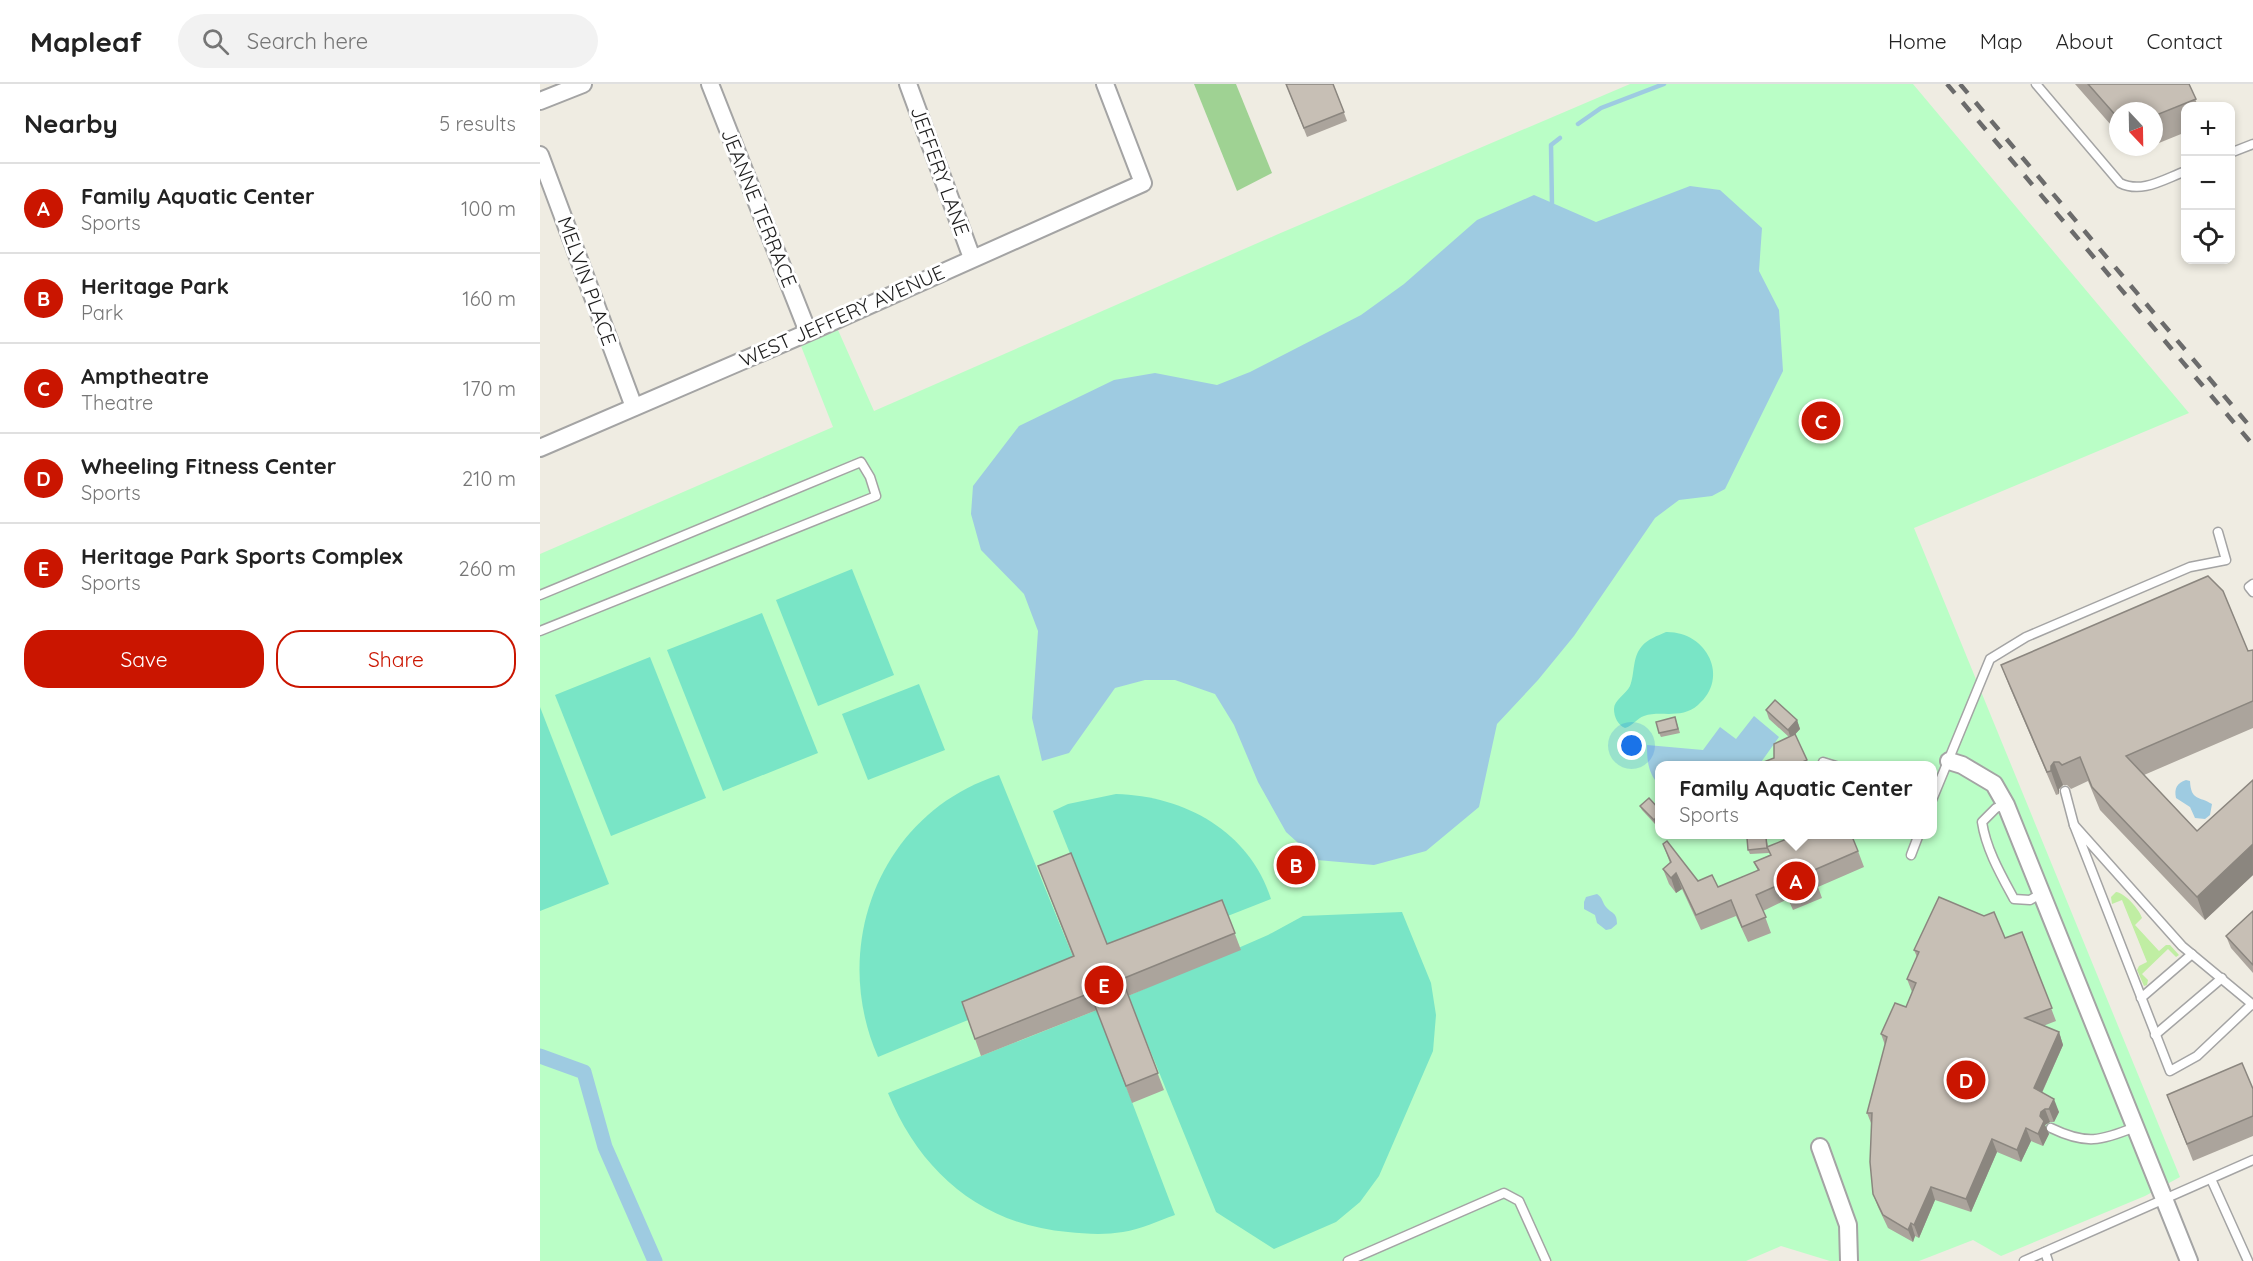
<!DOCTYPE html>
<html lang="en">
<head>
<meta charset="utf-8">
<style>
	:root { --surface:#fff; --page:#f2f2f2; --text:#222; --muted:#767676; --line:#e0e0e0; --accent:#ca1500 }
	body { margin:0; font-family:Quicksand,sans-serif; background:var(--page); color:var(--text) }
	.controls { position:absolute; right:18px; top:18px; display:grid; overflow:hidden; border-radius:12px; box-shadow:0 3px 9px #0003 }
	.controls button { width:54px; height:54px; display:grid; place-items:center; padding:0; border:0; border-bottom:2px solid var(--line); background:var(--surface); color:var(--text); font:30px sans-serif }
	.compass { position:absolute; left:1569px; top:18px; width:54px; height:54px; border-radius:50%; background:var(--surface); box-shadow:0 3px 9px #0003; rotate:158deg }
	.you { position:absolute; left:1092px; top:662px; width:21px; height:21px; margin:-15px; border:4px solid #fff; border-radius:50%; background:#1a73e8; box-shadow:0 0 0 9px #1a73e833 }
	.badge { display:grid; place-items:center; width:39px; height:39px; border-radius:50%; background:var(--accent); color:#fff; font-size:20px; font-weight:700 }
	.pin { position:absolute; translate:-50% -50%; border:3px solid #fff; box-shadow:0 2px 6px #0006 }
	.popup { position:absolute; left:1115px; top:677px; width:282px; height:78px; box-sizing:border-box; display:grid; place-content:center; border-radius:12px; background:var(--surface); filter:drop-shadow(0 2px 4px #0005); font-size:20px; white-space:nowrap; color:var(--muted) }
	.popup b { font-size:22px; color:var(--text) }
	.popup::after { content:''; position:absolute; left:50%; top:100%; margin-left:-12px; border:12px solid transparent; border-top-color:var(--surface) }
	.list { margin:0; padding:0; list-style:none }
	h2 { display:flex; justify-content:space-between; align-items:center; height:78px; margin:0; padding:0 24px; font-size:26px }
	h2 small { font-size:20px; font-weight:400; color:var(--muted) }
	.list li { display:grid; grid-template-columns:39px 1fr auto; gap:18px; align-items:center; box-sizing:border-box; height:90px; padding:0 24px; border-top:2px solid var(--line) }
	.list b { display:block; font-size:22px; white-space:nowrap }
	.list p { margin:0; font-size:20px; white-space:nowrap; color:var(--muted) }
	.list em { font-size:20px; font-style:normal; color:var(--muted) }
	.actions { display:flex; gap:12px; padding:18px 24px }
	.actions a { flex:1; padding:14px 0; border:2px solid var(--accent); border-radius:24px; text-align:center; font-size:21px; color:var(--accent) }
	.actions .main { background:var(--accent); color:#fff }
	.icon { flex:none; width:33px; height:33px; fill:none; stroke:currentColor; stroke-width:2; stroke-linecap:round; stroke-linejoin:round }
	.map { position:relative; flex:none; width:1713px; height:1177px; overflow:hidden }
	header { display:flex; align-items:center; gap:36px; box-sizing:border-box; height:84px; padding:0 30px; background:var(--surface); border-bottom:2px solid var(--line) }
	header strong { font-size:28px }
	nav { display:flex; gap:33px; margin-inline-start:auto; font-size:21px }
	.search { width:420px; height:54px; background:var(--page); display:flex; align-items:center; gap:15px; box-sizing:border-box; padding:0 21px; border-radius:33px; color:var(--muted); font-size:22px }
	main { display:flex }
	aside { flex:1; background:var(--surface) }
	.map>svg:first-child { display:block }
	.grass { fill:#c0eea3 }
	.forest { fill:#9fd293 }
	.park { fill:#bafec6; fill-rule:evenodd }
	.pitch { fill:#79e5c6 }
	.water { fill:#9ecbe1 }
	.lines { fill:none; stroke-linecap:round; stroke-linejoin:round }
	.stream { stroke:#9ecbe1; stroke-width:4.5 }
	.canal { stroke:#9ecbe1; stroke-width:15 }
	.lane-casing { stroke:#a4a4a4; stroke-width:11 }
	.street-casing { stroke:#a4a4a4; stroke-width:20 }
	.lane { stroke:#fff; stroke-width:8 }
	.street { stroke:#fff; stroke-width:16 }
	.rail { stroke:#6b6b6b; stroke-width:4.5; stroke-dasharray:12 12; stroke-linecap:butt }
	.wall { fill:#aba49c }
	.shaded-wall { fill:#8b867f }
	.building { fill:#c7bfb5; stroke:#8b867f; stroke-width:1.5 }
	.labels { text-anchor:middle; stroke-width:6; stroke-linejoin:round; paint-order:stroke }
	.street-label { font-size:20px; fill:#1d1d1d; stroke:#fff }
</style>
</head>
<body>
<header>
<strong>Mapleaf</strong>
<div class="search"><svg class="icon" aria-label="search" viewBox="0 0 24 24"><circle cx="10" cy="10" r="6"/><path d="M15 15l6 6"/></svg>Search here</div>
<nav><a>Home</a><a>Map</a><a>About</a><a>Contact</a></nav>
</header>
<main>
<aside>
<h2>Nearby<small>5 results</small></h2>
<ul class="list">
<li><span class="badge">A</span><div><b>Family Aquatic Center</b><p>Sports</p></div><em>100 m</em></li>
<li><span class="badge">B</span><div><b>Heritage Park</b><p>Park</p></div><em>160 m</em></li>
<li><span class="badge">C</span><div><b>Amptheatre</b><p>Theatre</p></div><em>170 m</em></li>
<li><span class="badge">D</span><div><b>Wheeling Fitness Center</b><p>Sports</p></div><em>210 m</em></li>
<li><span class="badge">E</span><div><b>Heritage Park Sports Complex</b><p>Sports</p></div><em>260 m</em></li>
</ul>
<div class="actions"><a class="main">Save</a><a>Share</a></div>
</aside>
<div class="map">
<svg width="1713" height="1177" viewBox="0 0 1713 1177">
	<rect width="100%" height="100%" fill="#efece2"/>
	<path class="grass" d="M1576 808C1585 809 1599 825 1602 834L1595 841 1619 867 1626 861H1630L1639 871 1636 873 1628 865 1602 890 1608 896 1607 901 1604 902 1597 886 1599 882 1607 878 1582 816 1572 820 1571 813Z"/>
	<polygon class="forest" points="654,0 696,0 732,89 697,107"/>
	<path class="park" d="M1090 0H1373L1649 329 1374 444 1640 1093 1605 1112 1461 1172 1433 1156 1379 1177H1290L1241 1162 1206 1177H0V470L293 343 261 262 298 246 334 327 736 151ZM1120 682H1392V750H1120Z"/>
	<g class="pitch">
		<polygon points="312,485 354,591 278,622 236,516"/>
		<polygon points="222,529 278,669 183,707 127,566"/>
		<path d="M1126 548C1166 547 1191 593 1158 621 1141 636 1120 626 1104 632 1097 634 1093 642 1085 644 1078 641 1074 633 1074 625 1074 616 1086 610 1090 602 1095 590 1092 573 1102 562 1108 555 1117 552 1126 548Z"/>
		<polygon points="110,573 166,714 71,752 15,611"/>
		<polygon points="379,600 405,666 328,696 302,630"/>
		<polygon points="0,623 69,800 0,827"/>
		<path d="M459 691 540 890 338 973C289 862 340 729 459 691Z"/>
		<path d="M576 710C645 712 709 747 731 815L573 877 513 727 528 720Z"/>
		<polygon points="862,828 891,899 896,931 893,967 839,1092 820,1118 796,1138 734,1165 676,1128 588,912 728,851 763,832"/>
		<path d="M557 926 635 1131C618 1137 601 1145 583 1148 565 1151 546 1150 528 1148 442 1141 380 1088 348 1009Z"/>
	</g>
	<g class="water">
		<polygon points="1150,102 1180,106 1222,144 1219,187 1239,226 1243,287 1185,405 1172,412 1139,416 1115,434 1034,552 998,596 957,640 939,723 886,767 834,781 777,776 746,748 718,698 694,641 675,610 635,596 605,596 575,604 529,669 502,677 492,634 498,547 484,510 441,466 431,430 433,402 479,342 574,296 615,289 677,301 710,288 821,231 864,200 937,136 994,111 1056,138"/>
		<path d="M1214 632 1239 653 1219 681 1120 682 1119 701C1108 689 1107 677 1107 661L1163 666 1180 643 1196 655Z"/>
		<path d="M1646 696 1650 697C1651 717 1659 712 1672 720L1670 731 1665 735 1655 734 1650 723 1636 714C1634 704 1637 699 1646 696Z"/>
		<path d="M1057 810C1063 814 1062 818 1066 823 1072 830 1077 828 1077 840L1071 845 1066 846 1057 839 1055 831 1044 825V818L1046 813Z"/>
	</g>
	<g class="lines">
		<g class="stream">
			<polyline points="1038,40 1061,24 1124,0"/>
			<polyline points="1012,122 1011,61 1020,54"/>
		</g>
		<polyline class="canal" points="0,972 44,988 65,1063 115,1177"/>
		<g class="lane-casing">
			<g id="lane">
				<path d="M1496 0 1580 99C1602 110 1624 95 1646 87"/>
				<polyline points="1690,69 1713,60"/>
				<polyline points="1713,500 1709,503 1713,508"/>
				<polyline points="0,511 321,378 330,393 336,412 0,547"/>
				<polyline points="1283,678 1296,682"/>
				<polyline points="1525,707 1534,741"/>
				<polyline points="1392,716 1450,575 1486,553 1650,483 1686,476 1678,448"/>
				<path d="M1466 721 1456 724 1442 738C1446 765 1461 791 1474 815L1490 816 1502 809"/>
				<polyline points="1371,771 1379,750"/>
				<polyline points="1601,914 1652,870"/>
				<polyline points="1712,920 1657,972 1630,987 1534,741 1642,862 1712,920 1713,921"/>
				<polyline points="1615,951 1682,894"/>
				<path d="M1511 1044C1546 1061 1561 1057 1595 1043"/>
				<polyline points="1671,1095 1708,1177"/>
				<polyline points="1505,1168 1508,1177"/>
				<polyline points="808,1177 964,1109 979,1117 1006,1177"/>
				<polyline points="1484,1177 1713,1076"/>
			</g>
		</g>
		<g class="street-casing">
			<g id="street">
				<polyline points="170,0 268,248"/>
				<polyline points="368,0 432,174"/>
				<polyline points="0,17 43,0"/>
				<polyline points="0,71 94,323"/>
				<polyline points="0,364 276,245 603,99 565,0"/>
				<polyline points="1409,677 1422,681 1454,700 1466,721 1649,1177"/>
				<polyline points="1280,1063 1308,1141 1309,1177"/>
			</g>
		</g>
		<use href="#lane" class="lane"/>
		<use href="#street" class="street"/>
		<g class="rail">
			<polyline points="1407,0 1713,361"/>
			<polyline points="1420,0 1713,346"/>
		</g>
	</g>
	<g class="wall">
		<polygon points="746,0 793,0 807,37 767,53"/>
		<polygon points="1535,0 1649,0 1658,22 1646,22 1646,48 1614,61 1614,27 1578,27 1578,49"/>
		<polygon points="1591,63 1608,63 1595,68"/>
		<polygon points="1713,566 1713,644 1604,691 1657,747 1713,696 1713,791 1665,836 1560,726 1548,697 1531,705 1527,701 1523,701 1519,705 1519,710 1516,711 1470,604 1461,581 1708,567"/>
		<polygon points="1226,626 1257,636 1260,645 1254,651 1269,681 1216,681 1234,674 1249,653 1229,635"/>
		<polygon points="1135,633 1140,649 1121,653 1119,649"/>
		<polygon points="1100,722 1119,725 1115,740 1102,726"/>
		<polygon points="1226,753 1228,762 1318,767 1324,783 1278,803 1282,814 1253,826 1248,815 1223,827 1231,849 1208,858 1196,832 1161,846 1142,805 1136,809 1129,800 1123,785 1130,779 1123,760 1158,797 1178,803 1218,787 1214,778 1230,771 1229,767 1229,769 1210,770 1208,766"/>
		<polygon points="498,782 567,860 682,816 701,866 588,912 624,1006 592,1019 557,926 441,972 422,918 533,873"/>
		<polygon points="1713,827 1713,889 1691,864 1686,852"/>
		<polygon points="1482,848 1516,937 1503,942 1519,948 1523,961 1502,1009 1519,1028 1514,1038 1510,1038 1505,1041 1509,1050 1503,1062 1491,1057 1481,1078 1457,1068 1431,1128 1395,1116 1379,1154 1375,1152 1373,1158 1348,1144 1338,1123 1333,1110 1331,1039 1327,1029 1345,961 1341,950 1366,923 1372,908 1367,895 1377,873 1374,866 1465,854"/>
		<polygon points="1713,1005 1713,1052 1653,1077 1627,1011"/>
	</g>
	<g class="shaded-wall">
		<polygon points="1257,636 1260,645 1251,655 1248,646"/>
		<polygon points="1514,678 1523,701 1519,705 1519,710 1511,687 1511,682"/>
		<polygon points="1119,730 1119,736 1115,740 1114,736"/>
		<polygon points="1713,760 1713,791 1665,836 1657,813"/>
		<polygon points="1136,789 1142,805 1136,809 1131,794"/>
		<polygon points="1519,948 1523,961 1498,1017 1494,1004"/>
		<polygon points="1514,1015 1519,1028 1514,1038 1509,1025"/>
		<polygon points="1505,1025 1510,1038 1505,1041 1509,1050 1503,1062 1498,1050 1501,1028"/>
		<polygon points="1486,1044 1491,1057 1481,1078 1477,1066"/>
		<polygon points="1452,1055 1457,1068 1431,1128 1426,1115"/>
		<polygon points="1391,1103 1395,1116 1379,1154 1374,1141"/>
		<polygon points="1371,1139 1375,1152 1373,1158 1368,1146"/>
	</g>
	<g class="building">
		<polygon points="746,0 793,0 804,28 764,44"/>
		<polygon points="1548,0 1649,0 1656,15 1614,32 1614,27 1578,27 1578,34"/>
		<polygon points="1668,492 1683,507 1708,567 1713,566 1713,617 1586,672 1657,747 1713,696 1713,760 1657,813 1552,703 1540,673 1522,681 1519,678 1514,678 1511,682 1511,687 1507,688 1461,581"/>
		<polygon points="1235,616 1257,636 1248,646 1226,626"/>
		<polygon points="1135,633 1138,645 1119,649 1116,638"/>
		<polygon points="1255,650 1267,676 1256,681 1216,681 1234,674 1234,660"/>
		<polygon points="1109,714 1119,725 1119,730 1114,736 1100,722"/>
		<polygon points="1259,750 1311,750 1318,767 1272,787 1277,798 1248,810 1243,799 1216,811 1226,833 1202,843 1191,816 1156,831 1136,789 1131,794 1123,785 1131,778 1123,760 1127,757 1158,797 1172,791 1178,803 1219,786 1214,778 1231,771 1227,763"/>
		<polygon points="1226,753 1227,764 1208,766 1207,754"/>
		<polygon points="531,769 567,860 682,816 695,849 582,895 618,989 586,1002 550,909 435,955 422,918 534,872 498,782"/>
		<polygon points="1399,813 1444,832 1454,828 1465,854 1482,848 1512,924 1485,934 1519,948 1494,1004 1514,1015 1509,1025 1505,1025 1501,1028 1500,1032 1504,1037 1498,1050 1486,1044 1477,1066 1452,1055 1426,1115 1391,1103 1374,1141 1371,1139 1368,1146 1343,1131 1333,1110 1330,1078 1332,1029 1327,1029 1347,953 1341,950 1355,919 1366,923 1376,899 1367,895 1379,868 1374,866"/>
		<polygon points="1713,827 1713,881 1686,852"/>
		<polygon points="1702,979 1713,1005 1713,1032 1647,1060 1627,1011"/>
	</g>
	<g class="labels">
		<g class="street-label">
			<text transform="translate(400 87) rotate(70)" y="7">JEFFERY LANE</text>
			<text transform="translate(219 124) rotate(68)" y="7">JEANNE TERRACE</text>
			<text transform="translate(47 197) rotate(70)" y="7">MELVIN PLACE</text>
			<text transform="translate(302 232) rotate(-24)" y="7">WEST JEFFERY AVENUE</text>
		</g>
	</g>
</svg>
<div class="controls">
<button>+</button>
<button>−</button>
<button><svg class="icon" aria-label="locate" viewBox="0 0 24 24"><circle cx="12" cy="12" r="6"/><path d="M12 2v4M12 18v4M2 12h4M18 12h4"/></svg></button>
</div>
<svg class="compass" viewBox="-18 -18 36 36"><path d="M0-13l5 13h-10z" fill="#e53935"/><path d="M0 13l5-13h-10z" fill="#767676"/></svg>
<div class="you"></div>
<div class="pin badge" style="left:1256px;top:797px">A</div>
<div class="popup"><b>Family Aquatic Center</b>Sports</div>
<div class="pin badge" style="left:756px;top:781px">B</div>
<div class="pin badge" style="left:1281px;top:337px">C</div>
<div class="pin badge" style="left:1426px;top:996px">D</div>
<div class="pin badge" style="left:564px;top:901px">E</div>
</div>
</main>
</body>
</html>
